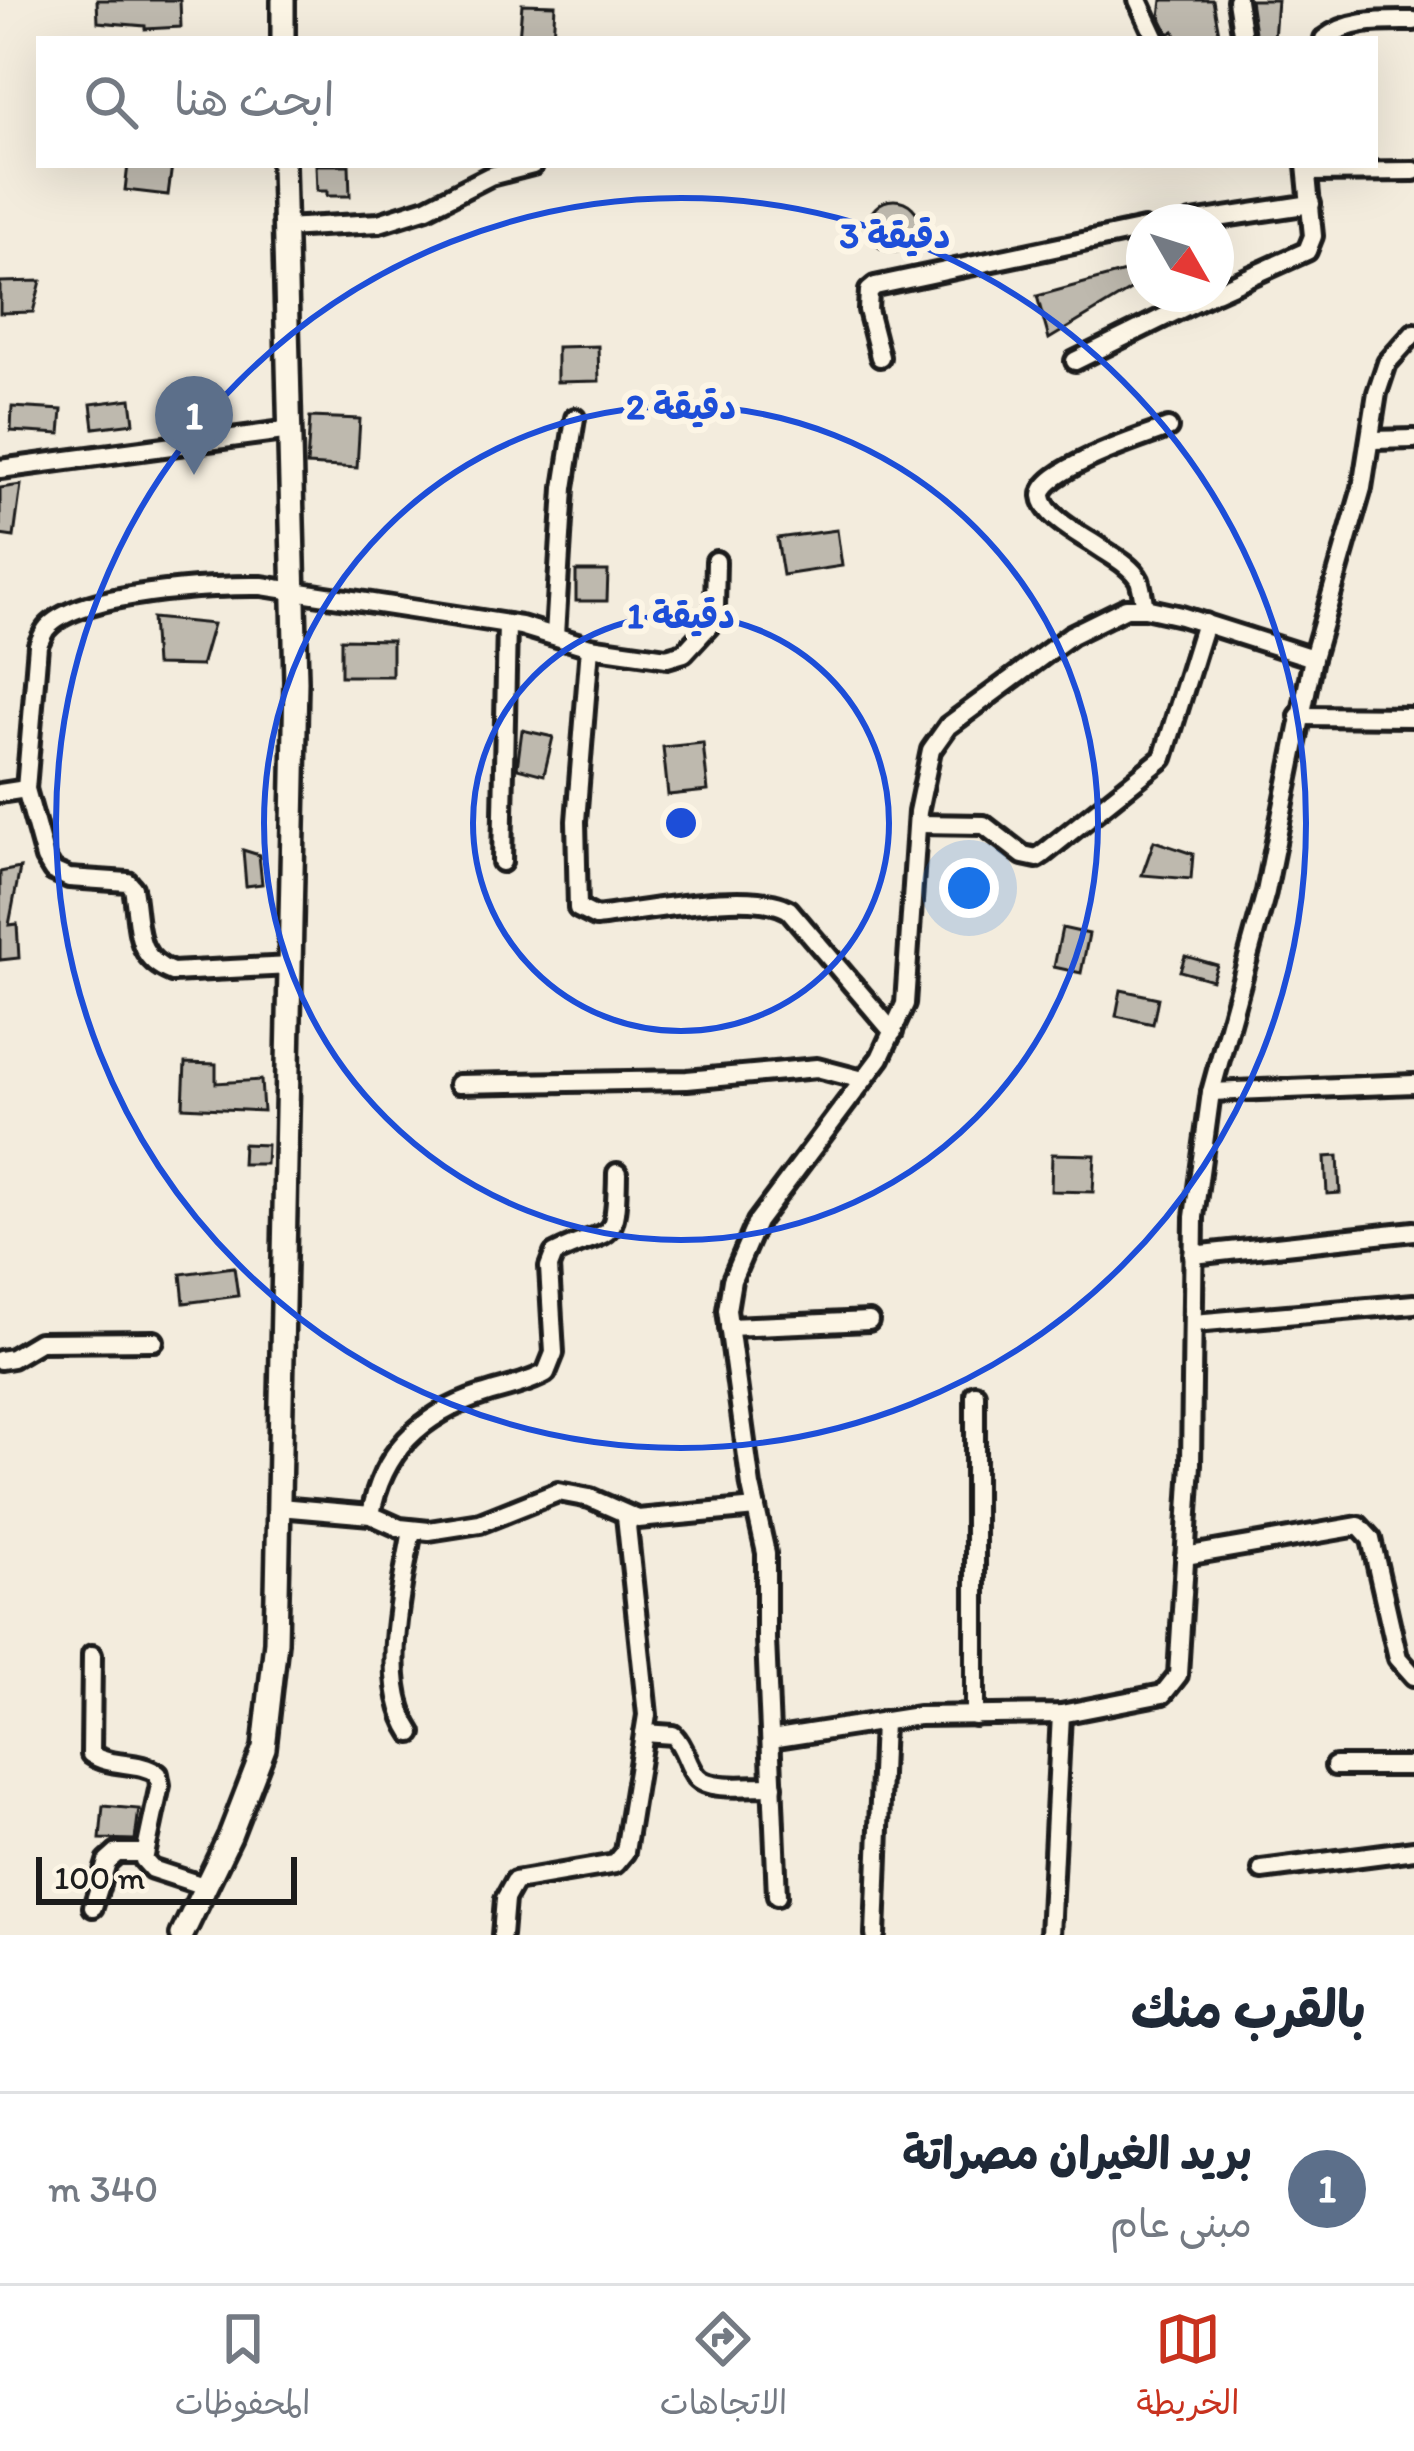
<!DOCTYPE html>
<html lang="ar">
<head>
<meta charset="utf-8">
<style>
	:root { --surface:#fff; --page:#f6f6f7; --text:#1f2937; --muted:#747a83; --line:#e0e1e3; --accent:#c8321e }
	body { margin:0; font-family:Itim,"Playpen Sans Arabic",sans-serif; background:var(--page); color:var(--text); direction:rtl }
	.compass { position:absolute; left:1126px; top:204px; width:108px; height:108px; border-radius:50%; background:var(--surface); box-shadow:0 12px 48px #0002; rotate:129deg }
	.scale { position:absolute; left:36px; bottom:30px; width:261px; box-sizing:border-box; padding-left:12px; border:6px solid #1c1c1c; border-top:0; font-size:33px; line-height:42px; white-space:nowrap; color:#1c1c1c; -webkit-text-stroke:9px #fcf5e5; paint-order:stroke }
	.you { position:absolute; left:969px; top:888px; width:42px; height:42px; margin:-30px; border:9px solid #fff; border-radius:50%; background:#1a73e8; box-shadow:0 0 0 18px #1a73e833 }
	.badge { display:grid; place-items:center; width:78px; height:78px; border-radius:50%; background:var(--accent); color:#fff; font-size:39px; font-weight:700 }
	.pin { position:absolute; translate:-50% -99px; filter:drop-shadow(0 3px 6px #0008) }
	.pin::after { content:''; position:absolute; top:63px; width:42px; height:36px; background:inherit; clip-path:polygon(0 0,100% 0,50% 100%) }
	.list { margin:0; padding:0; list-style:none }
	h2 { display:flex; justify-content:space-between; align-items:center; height:156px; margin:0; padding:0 48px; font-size:51px }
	h2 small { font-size:39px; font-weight:400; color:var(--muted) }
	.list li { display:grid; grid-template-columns:78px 1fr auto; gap:36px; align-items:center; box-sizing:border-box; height:192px; padding:0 48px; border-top:3px solid var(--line) }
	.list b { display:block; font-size:45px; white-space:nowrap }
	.list p { margin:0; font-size:39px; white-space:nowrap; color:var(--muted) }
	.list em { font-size:39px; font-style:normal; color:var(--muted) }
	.icon { flex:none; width:66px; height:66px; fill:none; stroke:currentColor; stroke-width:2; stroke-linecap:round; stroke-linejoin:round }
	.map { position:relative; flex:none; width:1414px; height:1935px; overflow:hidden; direction:ltr }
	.search { position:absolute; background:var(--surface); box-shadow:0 12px 48px #0002; left:36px; right:36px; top:36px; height:132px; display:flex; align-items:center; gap:30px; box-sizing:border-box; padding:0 42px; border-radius:0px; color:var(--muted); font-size:45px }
	.sheet { height:348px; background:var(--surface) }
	nav { display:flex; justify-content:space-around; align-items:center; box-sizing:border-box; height:168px; border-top:3px solid var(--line); background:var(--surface); font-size:33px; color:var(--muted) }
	nav a { display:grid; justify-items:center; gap:6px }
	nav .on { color:var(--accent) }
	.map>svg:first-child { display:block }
	.building { fill:#beb9ae; stroke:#1c1c1c; stroke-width:3 }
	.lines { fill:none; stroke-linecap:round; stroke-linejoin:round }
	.minor-casing { stroke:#1c1c1c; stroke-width:26 }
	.tertiary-casing { stroke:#1c1c1c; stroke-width:30 }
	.minor { stroke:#fcf5e5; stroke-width:16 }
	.tertiary { stroke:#fcf5e5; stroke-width:21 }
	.ring { fill:none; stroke:#1d4ed8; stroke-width:6 }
	.centre { fill:#1d4ed8; stroke:#fcf5e5; stroke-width:6 }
	.ring-label { font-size:36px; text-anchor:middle; font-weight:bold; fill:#1d4ed8; stroke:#fcf5e5; stroke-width:12; stroke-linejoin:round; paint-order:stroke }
</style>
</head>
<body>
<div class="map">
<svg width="1414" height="1935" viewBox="0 0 1414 1935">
	<rect width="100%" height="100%" fill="#f3ecdd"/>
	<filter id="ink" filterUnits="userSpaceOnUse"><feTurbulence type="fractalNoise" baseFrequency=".00833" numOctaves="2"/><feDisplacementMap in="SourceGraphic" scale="24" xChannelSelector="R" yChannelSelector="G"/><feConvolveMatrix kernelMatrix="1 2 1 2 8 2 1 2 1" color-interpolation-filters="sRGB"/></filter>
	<g filter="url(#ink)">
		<g class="building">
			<polygon points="97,0 180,0 181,27 145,29 145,26 98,22"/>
			<polygon points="1162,0 1213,0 1220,39 1177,39 1174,31 1169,34 1160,16"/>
			<polygon points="1250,0 1277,0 1274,39 1256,39"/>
			<polygon points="522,4 555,5 553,39 519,39"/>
			<polygon points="128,165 172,165 168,195 125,190"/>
			<polygon points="316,165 349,165 350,196 327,196 327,191 317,191"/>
			<circle cx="894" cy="226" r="26"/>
			<polygon points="1128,271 1137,286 1049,339 1037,296"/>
			<polygon points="41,281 33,312 0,313 0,282"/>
			<polygon points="598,346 599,381 557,382 557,347"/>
			<polygon points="131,399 134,423 94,428 91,404"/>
			<polygon points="12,407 62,410 60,434 11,431"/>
			<polygon points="310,417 360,419 357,468 307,465"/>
			<polygon points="21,485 14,537 0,535 0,488"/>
			<polygon points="837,530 842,566 783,575 777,538"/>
			<polygon points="576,571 608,571 607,601 576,601"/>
			<polygon points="152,618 213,624 201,666 155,665"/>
			<polygon points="341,639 392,640 392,676 341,676"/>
			<polygon points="522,730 553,737 544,775 517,768"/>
			<polygon points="703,743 708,791 668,795 663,747"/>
			<polygon points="1154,841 1193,854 1191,879 1142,875"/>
			<polygon points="243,850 259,855 262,884 246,886"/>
			<polygon points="20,868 9,925 17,924 19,958 0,960 0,872"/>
			<polygon points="1062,928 1089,934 1081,973 1054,967"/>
			<polygon points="1185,956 1217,965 1212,980 1180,971"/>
			<polygon points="1121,990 1158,998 1153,1024 1116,1016"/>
			<polygon points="185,1063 216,1064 216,1083 261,1080 263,1111 183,1107"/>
			<polygon points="243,1144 267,1145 266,1164 242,1164"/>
			<polygon points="1052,1154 1095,1155 1093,1192 1051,1191"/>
			<polygon points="1338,1156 1340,1193 1327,1194 1325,1157"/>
			<polygon points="234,1267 238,1296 184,1303 181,1274"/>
			<polygon points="103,1806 139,1809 135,1840 100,1839"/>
		</g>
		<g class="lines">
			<g class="minor-casing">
				<g id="minor">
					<polyline points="1138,0 1156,39"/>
					<polyline points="1237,0 1243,39"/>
					<path d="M1324 39C1349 19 1383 21 1414 21"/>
					<polyline points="1307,172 1414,171"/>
					<polyline points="1191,222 1311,204"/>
					<polyline points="283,228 379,223 427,208 490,176 533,165"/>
					<polyline points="1216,292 1307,251 1313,236 1306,165"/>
					<polyline points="880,357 868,310 869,291 875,286 1144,229"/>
					<polyline points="1075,361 1211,294"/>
					<polyline points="1373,440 1414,439"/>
					<polyline points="0,469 291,430"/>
					<path d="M1145 608C1143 599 1142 588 1139 580 1131 565 1110 555 1096 545 1081 535 1044 517 1042 496 1040 470 1146 436 1168 428"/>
					<polyline points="555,635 564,488 575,418"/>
					<path d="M590 647 576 821 578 908 596 917C642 912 752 888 789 910L893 1032"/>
					<polyline points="1299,716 1414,717"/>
					<polyline points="0,793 26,789"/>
					<polyline points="918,824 984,825 1023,855 1037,858 1043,854 1163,758 1205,623"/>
					<polyline points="502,862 507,624"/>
					<path d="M291 966 172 972C133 957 140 926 133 888L128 882 69 878 53 871 45 858 26 789 38 645C39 643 45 629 47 628 78 592 216 585 262 586L521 626 590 647 667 658 684 653 709 626 715 608 716 561"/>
					<polyline points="458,1084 687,1080 817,1068 863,1080"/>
					<polyline points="1211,1092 1414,1084"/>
					<polyline points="1193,1255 1414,1231"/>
					<polyline points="1194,1323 1414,1304"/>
					<polyline points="729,1327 869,1321"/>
					<polyline points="0,1360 12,1358 39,1342 154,1341"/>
					<polyline points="975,1394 975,1716"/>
					<polyline points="279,1507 371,1515 400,1528 429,1531 480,1523 558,1492 590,1498 638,1519 756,1508"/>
					<path d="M371 1515C382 1451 422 1414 482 1395 503 1388 527 1384 546 1373L554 1353 549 1267 554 1254C611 1225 616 1251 617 1173"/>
					<path d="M412 1530C402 1588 378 1682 412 1733"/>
					<polyline points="1185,1556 1359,1526 1371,1539 1398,1658 1414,1676"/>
					<path d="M92 1655 91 1754C111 1768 138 1760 158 1774L160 1785 144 1860 152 1869 207 1887"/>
					<path d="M644 1733 673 1735C686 1748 686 1764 697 1777 710 1792 754 1785 773 1786"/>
					<polyline points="771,1739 918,1716 1061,1714 1163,1694 1178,1675 1191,1464 1194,1217 1211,1092 1266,892 1313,658 1362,488 1377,393 1387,363 1414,333"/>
					<polyline points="1335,1766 1414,1766"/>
					<polyline points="1262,1870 1414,1850"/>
					<polyline points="777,1896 766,1639 766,1553 751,1486 727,1310 732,1280 757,1222 880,1058 905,1004 918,812 931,750 948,726 1071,635 1126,608 1145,608 1181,616 1313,658"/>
					<polyline points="93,1907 107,1862 117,1853 143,1853"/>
					<polyline points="502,1935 505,1899 515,1881 615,1864 625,1852 647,1715 626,1516"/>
					<polyline points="875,1935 883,1721"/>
					<polyline points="1050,1935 1061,1714"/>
				</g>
			</g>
			<g class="tertiary-casing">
				<g id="tertiary">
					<polyline points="283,39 283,0"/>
					<polyline points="182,1935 230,1836 264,1748 276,1642 296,681 283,165"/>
				</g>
			</g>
			<use href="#minor" class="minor"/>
			<use href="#tertiary" class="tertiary"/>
		</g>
	</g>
	<g class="ring">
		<circle cx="681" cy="823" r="208"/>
		<circle cx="681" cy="823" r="417"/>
		<circle cx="681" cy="823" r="625"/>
	</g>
	<circle cx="681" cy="823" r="18" class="centre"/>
	<g class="ring-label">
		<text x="895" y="248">3 دقيقة</text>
		<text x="681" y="419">2 دقيقة</text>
		<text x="681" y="628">1 دقيقة</text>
	</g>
</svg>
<svg class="compass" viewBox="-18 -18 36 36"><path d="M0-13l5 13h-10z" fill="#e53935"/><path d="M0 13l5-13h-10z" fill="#747a83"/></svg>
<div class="scale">100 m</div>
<div class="you"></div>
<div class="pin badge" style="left:194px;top:475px;background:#5c6f8a">1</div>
<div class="search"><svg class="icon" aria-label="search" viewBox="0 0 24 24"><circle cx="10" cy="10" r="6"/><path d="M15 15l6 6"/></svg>ابحث هنا</div>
</div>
<section class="sheet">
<h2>بالقرب منك<small></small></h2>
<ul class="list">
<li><span class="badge" style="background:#5c6f8a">1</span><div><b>بريد الغيران مصراتة</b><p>مبنى عام</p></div><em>340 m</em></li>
</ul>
</section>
<nav>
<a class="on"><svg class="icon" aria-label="map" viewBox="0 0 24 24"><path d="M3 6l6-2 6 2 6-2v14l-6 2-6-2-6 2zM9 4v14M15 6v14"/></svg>الخريطة</a>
<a><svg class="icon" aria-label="directions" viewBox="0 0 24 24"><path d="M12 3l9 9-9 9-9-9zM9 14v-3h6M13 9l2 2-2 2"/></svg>الاتجاهات</a>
<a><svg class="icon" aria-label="saved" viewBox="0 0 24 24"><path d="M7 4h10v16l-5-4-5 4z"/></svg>المحفوظات</a>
</nav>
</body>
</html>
